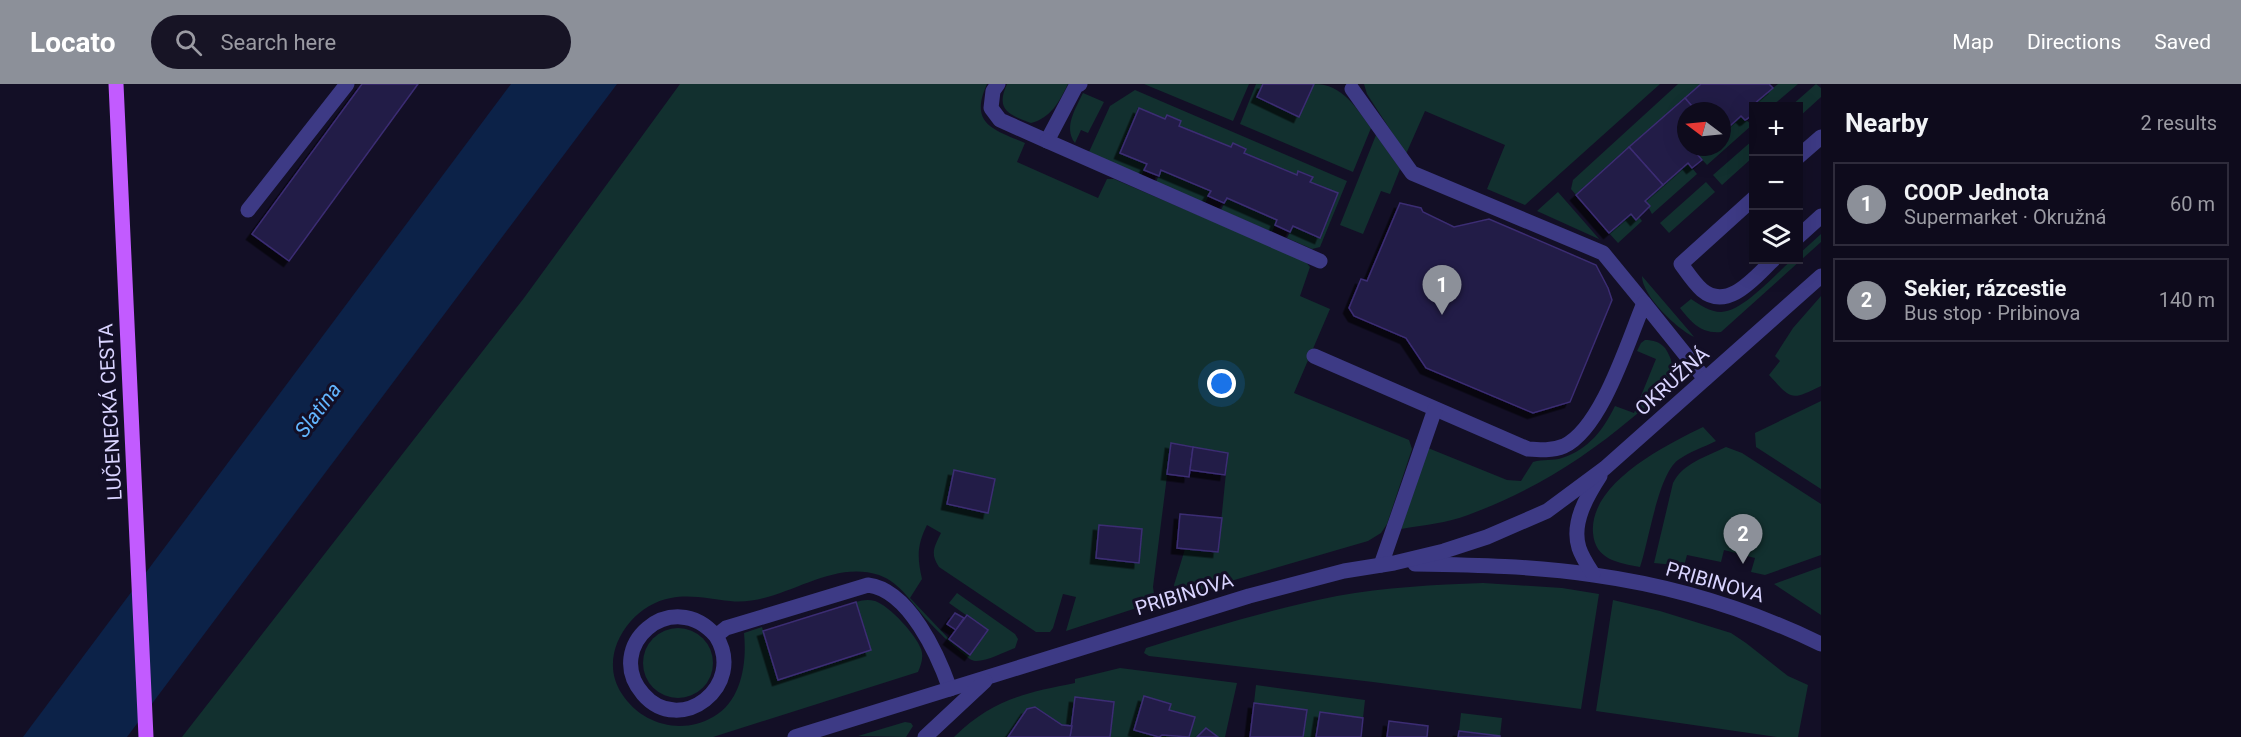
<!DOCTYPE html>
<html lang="en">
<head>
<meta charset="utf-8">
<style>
	:root { --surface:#0e0b1c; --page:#171425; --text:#f1f3f6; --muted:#9b9ba3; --line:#2e2b3b; --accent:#8c9099 }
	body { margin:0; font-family:Roboto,sans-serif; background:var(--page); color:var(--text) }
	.controls { position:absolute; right:18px; top:18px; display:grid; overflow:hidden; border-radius:0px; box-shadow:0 6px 24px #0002 }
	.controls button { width:54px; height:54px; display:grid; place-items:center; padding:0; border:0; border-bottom:2px solid var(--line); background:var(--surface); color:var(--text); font:30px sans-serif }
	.compass { position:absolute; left:1677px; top:18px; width:54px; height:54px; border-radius:50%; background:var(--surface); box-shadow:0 6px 24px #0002; rotate:286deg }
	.you { position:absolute; left:1222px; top:300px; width:21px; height:21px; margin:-15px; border:4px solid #fff; border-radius:50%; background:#1a73e8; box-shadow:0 0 0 9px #1a73e833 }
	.badge { display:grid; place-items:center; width:39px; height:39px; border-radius:50%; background:var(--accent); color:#fff; font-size:20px; font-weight:700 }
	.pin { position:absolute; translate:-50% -50px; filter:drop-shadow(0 2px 3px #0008) }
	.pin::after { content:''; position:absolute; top:32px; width:21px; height:18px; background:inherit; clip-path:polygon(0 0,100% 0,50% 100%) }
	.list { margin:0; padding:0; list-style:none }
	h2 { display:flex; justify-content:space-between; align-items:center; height:78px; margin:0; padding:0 24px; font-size:26px }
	h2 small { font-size:20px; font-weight:400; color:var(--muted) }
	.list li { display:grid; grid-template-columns:39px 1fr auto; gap:18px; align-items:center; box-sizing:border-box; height:84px; margin:0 12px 12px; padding:0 12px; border:2px solid var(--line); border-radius:0px }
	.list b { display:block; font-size:22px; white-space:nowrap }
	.list p { margin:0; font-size:20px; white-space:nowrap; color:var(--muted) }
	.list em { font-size:20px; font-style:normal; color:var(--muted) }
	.icon { flex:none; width:33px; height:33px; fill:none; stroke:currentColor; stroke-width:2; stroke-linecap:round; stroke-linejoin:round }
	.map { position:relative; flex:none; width:1821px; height:653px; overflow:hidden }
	header { display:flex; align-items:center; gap:36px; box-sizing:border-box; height:84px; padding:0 30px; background:var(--accent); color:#fff }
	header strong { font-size:28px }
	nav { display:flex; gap:33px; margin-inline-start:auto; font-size:21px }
	.search { width:420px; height:54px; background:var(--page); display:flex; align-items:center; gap:15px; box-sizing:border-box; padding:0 21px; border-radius:33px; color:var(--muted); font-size:22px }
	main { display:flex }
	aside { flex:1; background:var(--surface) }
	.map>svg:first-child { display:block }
	.green { fill:#12302f }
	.water { fill:#0c2248 }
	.building { fill:#241b47; stroke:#3b2d73; stroke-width:1.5; filter:url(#shadow) }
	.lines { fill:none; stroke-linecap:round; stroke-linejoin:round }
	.minor { stroke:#3d3a85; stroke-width:15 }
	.major { stroke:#c25bff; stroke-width:15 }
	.labels { text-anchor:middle; stroke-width:6; stroke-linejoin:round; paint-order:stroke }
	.street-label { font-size:20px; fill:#d9d4ff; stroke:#130f26 }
	.water-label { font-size:21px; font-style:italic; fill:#62b6ff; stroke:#130f26 }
</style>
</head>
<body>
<header>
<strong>Locato</strong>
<div class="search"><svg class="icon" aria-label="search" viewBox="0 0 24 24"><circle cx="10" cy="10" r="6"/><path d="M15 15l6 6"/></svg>Search here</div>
<nav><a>Map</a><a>Directions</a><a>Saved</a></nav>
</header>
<main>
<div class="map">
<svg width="1821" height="653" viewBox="0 0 1821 653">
	<defs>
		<filter id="shadow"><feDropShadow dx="-5.5" dy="5.5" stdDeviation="0" flood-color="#0009"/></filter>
	</defs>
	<rect width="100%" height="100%" fill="#130f26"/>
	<g class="green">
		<path d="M680 0H987C969 40 993 45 1025 59L1017 78 1098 114 1107 95H1114L1305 177 1310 183 1300 212 1330 225 1294 309 1409 356 1412 365 1387 440 1381 449 1368 457 1176 513 1174 501 1185 465 1218 468 1228 369 1171 360 1153 503 1155 518 1066 547 1076 513 1063 510 1053 544 1050 548H1036L939 483C930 470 934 463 941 449L927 441C917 461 917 473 922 495L910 514 949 555 987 546 949 519 957 509 1015 550 1018 555 1015 564C1004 568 988 577 976 577 970 577 966 571 961 568 949 558 938 548 928 537 913 521 901 499 879 491 828 474 780 523 730 517 711 515 690 510 671 514 630 521 596 572 622 610 642 641 682 651 713 633 742 617 747 578 744 549L762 543 778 596 871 566 856 518C863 516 868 515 875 517 890 522 916 551 921 565 924 573 921 581 918 588L713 653H182L524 214Z"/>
		<path d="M1007 0H1068C1059 18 1051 34 1031 39 1009 31 995 26 1007 0Z"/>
		<polygon points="1144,0 1249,0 1233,37"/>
		<path d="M1256 0H1263L1257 14 1299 33 1314 0C1343 0 1356 24 1371 44L1353 88 1240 40Z"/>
		<polygon points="1364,0 1660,0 1525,121 1487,105 1505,61 1425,27 1406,70 1367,10"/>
		<polygon points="1678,0 1701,0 1576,111 1571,105 1573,96"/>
		<polygon points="1778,0 1798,0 1772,22 1756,22 1754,20"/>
		<polygon points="1816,0 1821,4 1821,13 1799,33 1798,22 1791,22"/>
		<polygon points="1135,6 1347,97 1320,163 1312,165 1287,154 1293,142 1320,154 1338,110 1310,98 1312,92 1299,87 1297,91 1244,69 1246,65 1233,59 1231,63 1179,42 1180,37 1168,31 1165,35 1138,24 1120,69 1147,80 1141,92 1089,68 1110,22"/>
		<path d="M1083 9 1104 18 1088 49 1081 46 1075 59C1063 43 1076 24 1083 9Z"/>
		<polygon points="1741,32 1752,41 1707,81 1698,71 1706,63 1722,63 1722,49"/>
		<polygon points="1376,51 1400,85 1390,110 1381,107 1363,150 1340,141"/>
		<polygon points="1753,56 1753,73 1722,101 1713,91"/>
		<polygon points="1688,79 1697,90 1652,130 1645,117"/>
		<polygon points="1161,86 1211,107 1205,119 1156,98"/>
		<polygon points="1706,98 1715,108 1669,149 1660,139"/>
		<polygon points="1558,108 1600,156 1601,156 1537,127"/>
		<polygon points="1227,114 1277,136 1272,148 1221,126"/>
		<polygon points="1631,130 1636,136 1639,133 1642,137 1618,159 1609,149"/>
		<path d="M1821 150V158L1721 248C1701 250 1691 238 1680 224L1691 215C1700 221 1710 228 1721 228 1744 227 1775 190 1792 176H1798L1799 170Z"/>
		<path d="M1642 192 1690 248 1694 253C1677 245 1642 212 1642 192Z"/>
		<path d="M1821 212V302C1790 317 1792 316 1769 291L1780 277 1775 272 1793 244Z"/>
		<path d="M1645 256C1653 256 1660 258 1665 264 1669 270 1673 278 1672 286 1670 306 1647 322 1632 334 1582 376 1530 408 1468 431 1447 439 1424 441 1401 445L1428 364 1507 396 1521 397 1533 378C1543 375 1553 377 1562 374 1589 365 1603 346 1615 322L1634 329 1656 275 1637 267 1641 259Z"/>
		<polygon points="1821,317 1821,405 1756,363 1755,349"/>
		<path d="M1703 343 1716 357C1704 363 1689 368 1678 376 1658 391 1649 457 1640 483 1619 479 1595 476 1593 449 1589 399 1666 361 1703 343Z"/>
		<path d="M1726 363 1742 369 1821 420V471L1765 491 1751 488 1755 474 1724 466 1721 478 1687 471 1684 482 1654 479 1673 399C1683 379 1706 373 1726 363Z"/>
		<polygon points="1821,483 1821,531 1774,500"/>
		<path d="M1483 499 1562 504 1599 510 1581 625 1373 598 1149 572 1144 569 1146 564C1208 544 1272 525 1337 512 1385 503 1434 501 1483 499Z"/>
		<polygon points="1613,516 1660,527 1731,549 1746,559 1788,592 1808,601 1798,653 1777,653 1596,627"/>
		<circle cx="678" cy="579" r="35"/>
		<path d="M1120 584 1237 599 1225 653H1218L1206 644 1197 653H1110L1114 618 1076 613 1072 642 1062 641 1035 623 1027 625 1008 653H954C992 616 1024 609 1075 599V595Z"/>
		<polygon points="1256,601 1365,616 1363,634 1320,628 1316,653 1303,653 1307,626 1254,619"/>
		<polygon points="1461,629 1502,634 1500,652 1459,647"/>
		<polygon points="905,638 911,639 913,642 906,653 858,652"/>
	</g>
	<polygon class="water" points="511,0 617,0 127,653 23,653"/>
	<g class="building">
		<polygon points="362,0 418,0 289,177 252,150"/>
		<polygon points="1263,0 1314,0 1299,33 1257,13"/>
		<polygon points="1701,0 1769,0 1773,4 1754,20 1756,22 1754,22 1754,29 1747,35 1745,36 1741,32 1722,49 1722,27 1696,27 1685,14"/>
		<polygon points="1685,14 1696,27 1686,27 1686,63 1706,63 1698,71 1702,76 1692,84 1688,79 1663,101 1629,63"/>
		<polygon points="1139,24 1165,35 1167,31 1181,37 1179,42 1231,63 1233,59 1246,65 1244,69 1297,91 1298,87 1313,93 1310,98 1338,109 1320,154 1293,142 1290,148 1275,141 1277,136 1227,114 1224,119 1208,112 1211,107 1161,86 1159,92 1144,86 1147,80 1120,69"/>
		<polygon points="1629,63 1663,101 1645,117 1650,122 1636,136 1631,130 1609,149 1576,111"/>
		<polygon points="1400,119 1421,124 1423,128 1454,143 1489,135 1596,181 1608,204 1612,216 1570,318 1533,329 1426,284 1406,254 1354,232 1349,224 1361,195 1367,197"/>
		<polygon points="1171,359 1193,363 1189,393 1167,390"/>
		<polygon points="1193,363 1228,369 1225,391 1190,386"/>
		<polygon points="954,386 995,395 988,429 947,420"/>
		<polygon points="1180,430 1222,434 1218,468 1177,464"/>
		<polygon points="1099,441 1142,445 1139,479 1096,474"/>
		<polygon points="856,518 871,566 778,596 763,547"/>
		<polygon points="955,529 964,534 956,546 947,540"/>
		<polygon points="967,531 988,546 970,571 949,555"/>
		<polygon points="1144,612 1171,620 1169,626 1195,633 1189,653 1162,651 1159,653 1134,646"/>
		<polygon points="1075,613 1114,618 1110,653 1070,653"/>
		<polygon points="1254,619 1307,626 1303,653 1250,653"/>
		<polygon points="1035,623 1062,641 1072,642 1070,653 1008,653 1027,625"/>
		<polygon points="1320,628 1363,634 1361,653 1316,653"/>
		<polygon points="1389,637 1428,642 1427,653 1387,653"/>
		<polygon points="1206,644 1218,653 1197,653"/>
		<polygon points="1459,647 1500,652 1500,653 1458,653"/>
	</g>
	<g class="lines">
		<g class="minor">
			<polyline points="998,0 993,7 991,24 1000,36 1047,57 1076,2 1080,0"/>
			<polyline points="1352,5 1412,89 1603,169 1644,219"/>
			<polyline points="1047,57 1320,177"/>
			<polyline points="1798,73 1821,53"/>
			<path d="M1754 114 1681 180C1687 188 1694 199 1702 206 1728 228 1756 192 1773 176"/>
			<polyline points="248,126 347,0"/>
			<polyline points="1798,153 1821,132"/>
			<path d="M1314 272 1528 365C1540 366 1552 367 1564 362 1602 344 1628 257 1644 219L1705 295"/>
			<path d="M1415 480C1475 481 1535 482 1594 491 1673 502 1749 525 1821 560"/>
			<polyline points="1381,481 1435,325"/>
			<path d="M1593 490C1588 482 1582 473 1579 464 1571 439 1587 412 1600 392"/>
			<path d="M716 552C672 501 602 563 643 610 680 653 747 602 716 552L726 544 868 501C909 506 938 571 950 605"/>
			<polyline points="795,653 1249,512 1344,487 1394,479 1444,467 1487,453 1547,427 1605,384 1821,192"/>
			<polyline points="925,653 985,597"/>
		</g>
		<polyline class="major" points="116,0 146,653"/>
	</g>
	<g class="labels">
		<g class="street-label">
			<text transform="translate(1672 297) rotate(-42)" y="7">OKRUŽNÁ</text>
			<text transform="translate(110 328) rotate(-93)" y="7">LUČENECKÁ CESTA</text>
			<text transform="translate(1715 498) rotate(16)" y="7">PRIBINOVA</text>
			<text transform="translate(1184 510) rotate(-17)" y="7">PRIBINOVA</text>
		</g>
		<g class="water-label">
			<text transform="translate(318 326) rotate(-53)" y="7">Slatina</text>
		</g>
	</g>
</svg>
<div class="controls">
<button>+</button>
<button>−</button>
<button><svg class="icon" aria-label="layers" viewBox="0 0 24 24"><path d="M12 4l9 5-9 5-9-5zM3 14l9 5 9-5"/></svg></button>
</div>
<svg class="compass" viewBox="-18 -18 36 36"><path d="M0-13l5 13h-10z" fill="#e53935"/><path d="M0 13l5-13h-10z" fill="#9b9ba3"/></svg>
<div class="you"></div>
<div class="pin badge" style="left:1442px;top:231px">1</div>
<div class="pin badge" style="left:1743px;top:480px">2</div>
</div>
<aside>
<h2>Nearby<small>2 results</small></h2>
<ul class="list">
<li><span class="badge">1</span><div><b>COOP Jednota</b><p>Supermarket · Okružná</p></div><em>60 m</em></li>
<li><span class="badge">2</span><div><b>Sekier, rázcestie</b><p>Bus stop · Pribinova</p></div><em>140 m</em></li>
</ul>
</aside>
</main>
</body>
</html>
